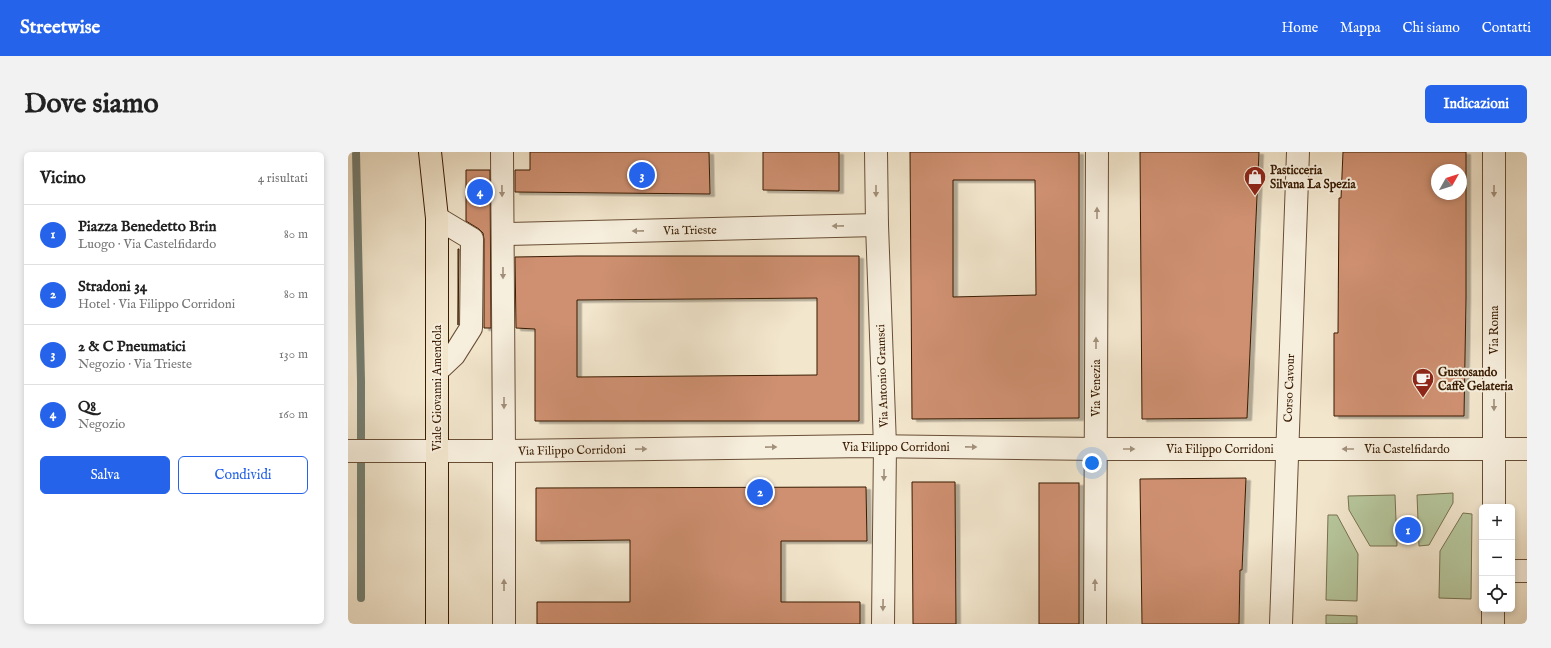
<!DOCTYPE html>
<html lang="it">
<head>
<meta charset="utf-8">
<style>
	:root { --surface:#fff; --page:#f2f2f2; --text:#222; --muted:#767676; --line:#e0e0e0; --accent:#2563eb }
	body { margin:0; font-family:"IM FELL English",serif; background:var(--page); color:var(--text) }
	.controls { position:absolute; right:12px; bottom:12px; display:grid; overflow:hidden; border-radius:6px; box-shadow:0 2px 6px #0003 }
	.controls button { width:36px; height:36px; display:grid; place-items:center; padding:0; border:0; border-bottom:1px solid var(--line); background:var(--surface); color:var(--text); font:20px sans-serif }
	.compass { position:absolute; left:1083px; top:12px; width:36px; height:36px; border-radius:50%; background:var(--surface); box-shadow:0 2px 6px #0003; rotate:51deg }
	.you { position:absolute; left:744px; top:311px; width:14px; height:14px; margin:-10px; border:3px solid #fff; border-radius:50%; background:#1a73e8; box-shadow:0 0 0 6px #1a73e833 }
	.badge { display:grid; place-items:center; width:26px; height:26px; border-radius:50%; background:var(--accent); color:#fff; font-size:13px; font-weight:700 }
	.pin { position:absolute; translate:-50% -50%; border:2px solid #fff; box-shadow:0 1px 4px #0006 }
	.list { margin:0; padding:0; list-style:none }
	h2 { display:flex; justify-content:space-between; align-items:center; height:52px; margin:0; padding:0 16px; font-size:17px }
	h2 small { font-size:13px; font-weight:400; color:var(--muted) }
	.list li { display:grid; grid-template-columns:26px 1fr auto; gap:12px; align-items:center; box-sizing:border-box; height:60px; padding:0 16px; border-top:1px solid var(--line) }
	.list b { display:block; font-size:15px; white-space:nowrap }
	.list p { margin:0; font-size:13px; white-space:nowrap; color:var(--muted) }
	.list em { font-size:13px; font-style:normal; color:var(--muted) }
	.actions { display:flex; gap:8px; padding:12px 16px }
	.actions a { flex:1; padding:9px 0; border:1px solid var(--accent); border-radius:6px; text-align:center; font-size:14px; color:var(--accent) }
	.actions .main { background:var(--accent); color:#fff }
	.icon { flex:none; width:22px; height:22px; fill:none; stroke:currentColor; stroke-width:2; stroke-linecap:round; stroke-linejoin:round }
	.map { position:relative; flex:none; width:1179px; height:472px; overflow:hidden; border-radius:6px }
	header { display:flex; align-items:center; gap:24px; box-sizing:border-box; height:56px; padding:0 20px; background:var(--accent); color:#fff }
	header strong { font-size:19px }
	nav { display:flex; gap:22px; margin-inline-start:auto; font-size:14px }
	.intro { display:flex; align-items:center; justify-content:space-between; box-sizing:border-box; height:96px; padding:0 24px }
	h1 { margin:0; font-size:28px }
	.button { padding:10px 18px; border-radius:6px; background:var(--accent); color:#fff; font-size:14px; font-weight:700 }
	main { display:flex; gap:24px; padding:0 24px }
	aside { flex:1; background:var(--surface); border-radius:6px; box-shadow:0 2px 6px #0003 }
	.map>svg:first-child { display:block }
	.green { fill:#b6c69c; stroke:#78714f }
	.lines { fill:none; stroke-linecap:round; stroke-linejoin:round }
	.stream { stroke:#747e71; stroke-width:8 }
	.building { fill:#ce9071; stroke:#3a1c02; fill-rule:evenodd; filter:url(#shadow) }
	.minor-casing { stroke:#684e35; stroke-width:24 }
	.major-casing { stroke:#3a1c02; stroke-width:24 }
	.minor { stroke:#f7efde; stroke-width:22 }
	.major { stroke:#f2e6cd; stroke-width:22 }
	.oneway { fill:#a2907b }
	.labels { text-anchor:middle; stroke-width:4; stroke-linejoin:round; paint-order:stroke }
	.poi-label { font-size:12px; font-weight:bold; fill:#3a1c02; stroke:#f7efde; text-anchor:start }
	.street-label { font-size:12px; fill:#3a1c02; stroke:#f7efde }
</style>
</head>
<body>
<header>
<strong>Streetwise</strong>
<nav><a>Home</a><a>Mappa</a><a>Chi siamo</a><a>Contatti</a></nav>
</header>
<div class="intro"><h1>Dove siamo</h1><a class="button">Indicazioni</a></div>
<main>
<aside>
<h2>Vicino<small>4 risultati</small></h2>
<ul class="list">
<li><span class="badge">1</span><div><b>Piazza Benedetto Brin</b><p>Luogo · Via Castelfidardo</p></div><em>80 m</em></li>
<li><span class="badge">2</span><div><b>Stradoni 34</b><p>Hotel · Via Filippo Corridoni</p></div><em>80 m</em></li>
<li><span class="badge">3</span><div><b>2 &amp; C Pneumatici</b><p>Negozio · Via Trieste</p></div><em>130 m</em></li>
<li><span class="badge">4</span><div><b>Q8</b><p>Negozio</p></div><em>160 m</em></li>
</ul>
<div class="actions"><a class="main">Salva</a><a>Condividi</a></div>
</aside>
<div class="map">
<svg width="1179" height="472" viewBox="0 0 1179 472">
	<defs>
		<filter id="shadow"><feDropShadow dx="4.5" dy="2.5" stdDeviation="0" flood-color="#0004"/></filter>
	</defs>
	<rect width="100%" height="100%" fill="#f2e6cd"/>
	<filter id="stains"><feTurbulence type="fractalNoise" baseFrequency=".005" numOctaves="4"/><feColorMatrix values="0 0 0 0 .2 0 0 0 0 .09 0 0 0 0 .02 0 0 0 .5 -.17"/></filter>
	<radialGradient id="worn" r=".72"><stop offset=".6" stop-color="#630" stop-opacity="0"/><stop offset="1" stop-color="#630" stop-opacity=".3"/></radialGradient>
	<g class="green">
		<polygon points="1105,341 1105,351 1081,393 1071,394 1069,343"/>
		<polygon points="1047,343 1049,394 1022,394 1001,358 1000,344"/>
		<polygon points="1115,361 1124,362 1123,447 1091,446 1092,399"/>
		<polygon points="980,363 989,363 1010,402 1009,449 978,448"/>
		<polygon points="978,463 1009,464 1009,472 978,472"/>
	</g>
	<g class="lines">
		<polyline class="stream" points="8,0 13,229 13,446"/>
	</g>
	<g class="building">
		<polygon points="182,0 361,0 362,42 167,40 167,18 182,18"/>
		<polygon points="415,0 491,0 491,39 415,38"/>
		<path d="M562 0H731V266L564 267ZM605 28H687L688 143 605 145Z"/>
		<polygon points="792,0 911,0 899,266 794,267"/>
		<path d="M995 0H1118V147L1116 264H986V181H990L991 46H993ZM1089 18H1113V42H1089Z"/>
		<polygon points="118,18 142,18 143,176 136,176 136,87 135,81 131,77 118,69"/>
		<polygon points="110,97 111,97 110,173"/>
		<path d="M229 104H511V269H187V177L168 176 167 105ZM469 146V223L229 225V148Z"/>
		<polygon points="898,326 894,418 892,418 891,472 794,472 792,327"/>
		<polygon points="564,330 607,330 608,472 565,472"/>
		<rect x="691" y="331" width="40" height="141"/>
		<polygon points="518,335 519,389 433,389 433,450 512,450 512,472 189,472 189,450 282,450 282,388 188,389 188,336"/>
	</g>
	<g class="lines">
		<g class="minor-casing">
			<g id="minor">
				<polyline points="154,0 156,299 156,472"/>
				<polyline points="528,0 529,73 537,294 535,472"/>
				<polyline points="155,82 529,73"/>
				<polyline points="89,219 106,203 123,176 124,87 89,66"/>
				<polyline points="0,299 156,299 518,294 748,297 1179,297"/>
				<polyline points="1146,355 1146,0"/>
				<polyline points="1164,419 1179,419"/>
				<polyline points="747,472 749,0"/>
				<polyline points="933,472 950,0"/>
				<polyline points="1145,472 1145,457"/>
			</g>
		</g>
		<g class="major-casing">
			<polyline id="major" points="82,0 89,66 89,472"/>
		</g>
		<use href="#minor" class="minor"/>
		<use href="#major" class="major"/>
	</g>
	<defs><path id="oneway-solid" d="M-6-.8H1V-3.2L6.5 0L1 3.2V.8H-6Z"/></defs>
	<g class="oneway">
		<use href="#oneway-solid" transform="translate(154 39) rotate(89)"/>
		<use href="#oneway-solid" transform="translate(528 39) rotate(90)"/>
		<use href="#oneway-solid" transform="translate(1146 39) rotate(90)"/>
		<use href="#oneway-solid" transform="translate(749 61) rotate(-90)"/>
		<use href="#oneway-solid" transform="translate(490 74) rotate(179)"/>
		<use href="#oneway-solid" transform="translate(290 79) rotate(179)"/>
		<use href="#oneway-solid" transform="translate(155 121) rotate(90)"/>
		<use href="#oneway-solid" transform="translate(748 191) rotate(-90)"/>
		<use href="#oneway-solid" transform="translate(156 251) rotate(90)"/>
		<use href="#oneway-solid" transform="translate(1146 253) rotate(90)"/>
		<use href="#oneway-solid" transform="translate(423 295) rotate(-1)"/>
		<use href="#oneway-solid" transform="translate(623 295) rotate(1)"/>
		<use href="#oneway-solid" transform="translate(293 297) rotate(-1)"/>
		<use href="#oneway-solid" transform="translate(781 297)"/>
		<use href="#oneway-solid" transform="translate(1000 297) rotate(180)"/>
		<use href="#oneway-solid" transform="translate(536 323) rotate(91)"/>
		<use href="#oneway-solid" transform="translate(156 433) rotate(-90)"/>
		<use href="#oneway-solid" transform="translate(747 433) rotate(-90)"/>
		<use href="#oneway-solid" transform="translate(535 453) rotate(91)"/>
	</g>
	<defs>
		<g id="shop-pin" transform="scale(1.15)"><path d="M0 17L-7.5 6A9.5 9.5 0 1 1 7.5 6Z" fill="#8f2418" stroke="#f7efde"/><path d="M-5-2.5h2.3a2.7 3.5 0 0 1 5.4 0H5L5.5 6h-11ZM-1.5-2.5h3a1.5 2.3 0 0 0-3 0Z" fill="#fff"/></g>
		<g id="cafe-pin" transform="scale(1.15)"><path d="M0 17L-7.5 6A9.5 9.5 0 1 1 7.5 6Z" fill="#8f2418" stroke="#f7efde"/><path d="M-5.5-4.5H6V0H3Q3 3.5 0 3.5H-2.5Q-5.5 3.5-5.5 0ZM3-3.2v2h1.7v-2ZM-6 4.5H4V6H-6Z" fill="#fff"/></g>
	</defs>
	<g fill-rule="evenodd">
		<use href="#shop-pin" x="907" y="25"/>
		<use href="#cafe-pin" x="1075" y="227"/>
	</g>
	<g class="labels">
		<g class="poi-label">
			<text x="922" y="22">Pasticceria<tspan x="922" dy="14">Silvana La Spezia</tspan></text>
			<text x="1090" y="224">Gustosando<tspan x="1090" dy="14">Caffè Gelateria</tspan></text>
		</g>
		<g class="street-label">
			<text transform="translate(342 78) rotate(-1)" y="4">Via Trieste</text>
			<text transform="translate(1146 178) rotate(-90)" y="4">Via Roma</text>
			<text transform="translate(534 224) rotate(-92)" y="4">Via Antonio Gramsci</text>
			<text transform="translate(89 236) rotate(-90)" y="4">Viale Giovanni Amendola</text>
			<text transform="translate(748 236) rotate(-90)" y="4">Via Venezia</text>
			<text transform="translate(941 236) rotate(-88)" y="4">Corso Cavour</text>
			<text x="548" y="299">Via Filippo Corridoni</text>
			<text x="872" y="301">Via Filippo Corridoni</text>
			<text x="1059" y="301">Via Castelfidardo</text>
			<text transform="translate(224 298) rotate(-1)" y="4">Via Filippo Corridoni</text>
		</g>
	</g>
	<rect width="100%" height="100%" filter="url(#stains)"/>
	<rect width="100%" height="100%" fill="url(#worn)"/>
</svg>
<div class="controls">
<button>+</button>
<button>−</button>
<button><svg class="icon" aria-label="locate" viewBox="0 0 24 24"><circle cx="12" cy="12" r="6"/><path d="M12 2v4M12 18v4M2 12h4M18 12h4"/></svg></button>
</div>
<svg class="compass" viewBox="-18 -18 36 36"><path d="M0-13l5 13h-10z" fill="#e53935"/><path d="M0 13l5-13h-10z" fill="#767676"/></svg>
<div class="you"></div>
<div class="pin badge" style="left:1060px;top:378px">1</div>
<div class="pin badge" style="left:412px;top:340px">2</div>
<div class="pin badge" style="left:294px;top:23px">3</div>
<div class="pin badge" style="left:132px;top:40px">4</div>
</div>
</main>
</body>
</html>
